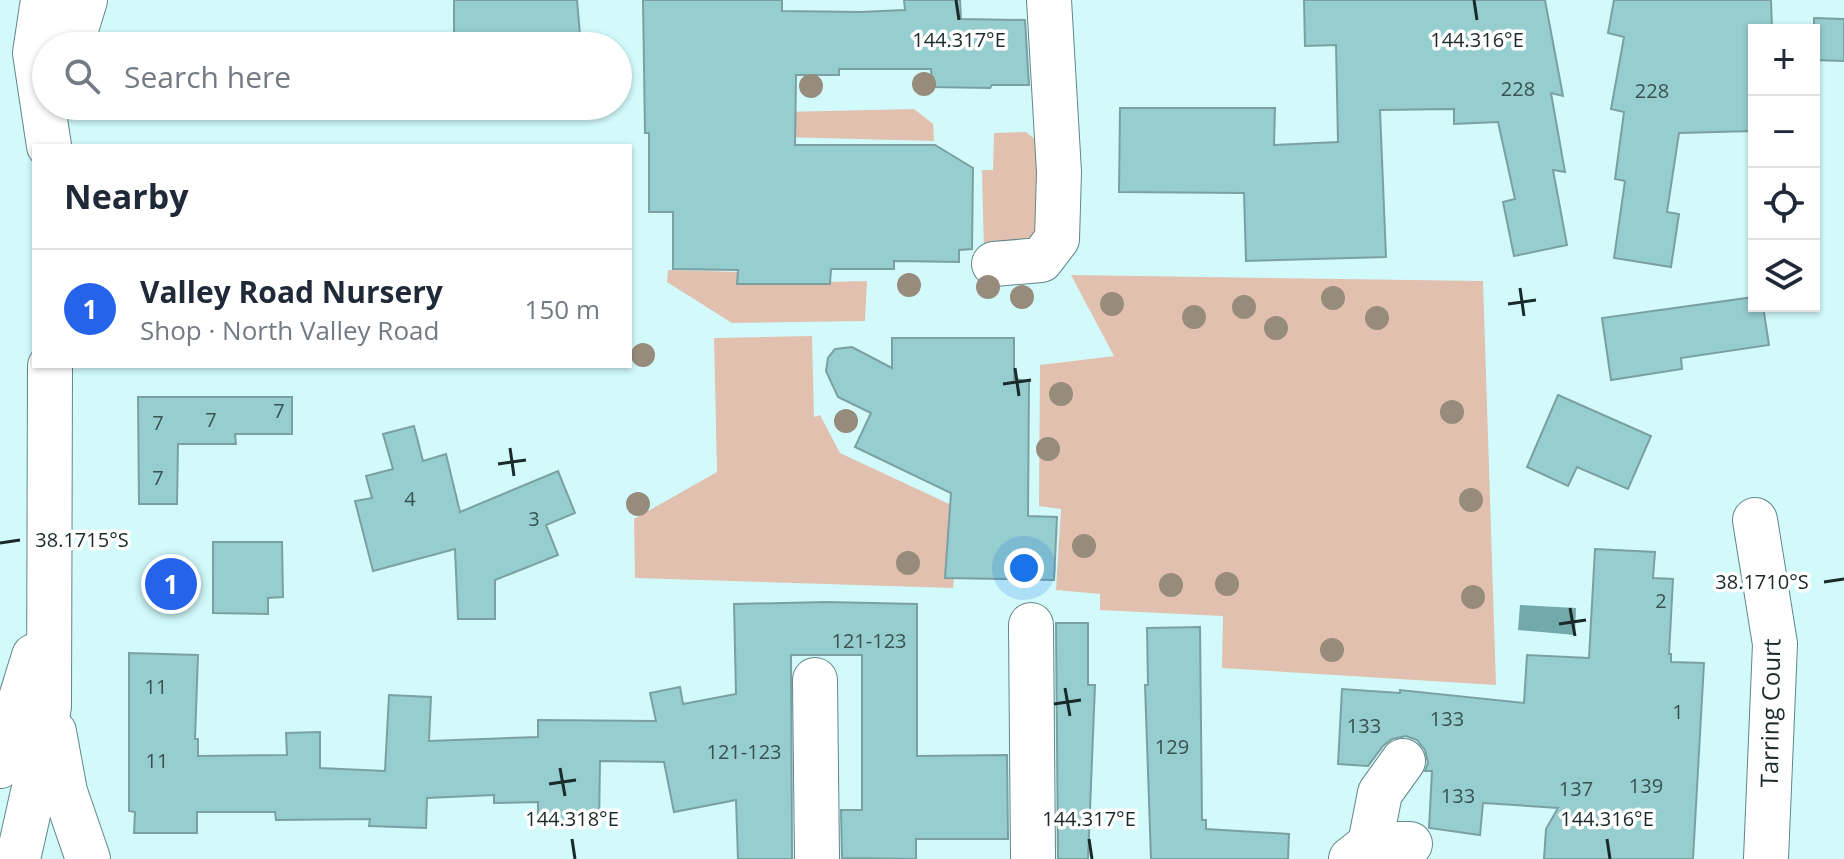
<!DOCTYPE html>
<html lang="en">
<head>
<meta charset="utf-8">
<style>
	:root { --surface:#fff; --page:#f2f2f3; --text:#1f2937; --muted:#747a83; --line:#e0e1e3; --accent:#2563eb }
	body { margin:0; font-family:"Open Sans",sans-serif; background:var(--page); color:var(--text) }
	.controls { position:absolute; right:24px; top:24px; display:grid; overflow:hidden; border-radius:0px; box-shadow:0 2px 6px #0004 }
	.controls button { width:72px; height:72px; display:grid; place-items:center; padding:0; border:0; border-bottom:2px solid var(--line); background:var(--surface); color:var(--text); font:40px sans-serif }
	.you { position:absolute; left:1024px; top:568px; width:28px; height:28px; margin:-20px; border:6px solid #fff; border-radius:50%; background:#1a73e8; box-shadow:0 0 0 12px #1a73e833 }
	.badge { display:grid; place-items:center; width:52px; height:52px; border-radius:50%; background:var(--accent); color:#fff; font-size:26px; font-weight:700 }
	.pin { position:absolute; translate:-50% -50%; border:4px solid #fff; box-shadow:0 2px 8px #0006 }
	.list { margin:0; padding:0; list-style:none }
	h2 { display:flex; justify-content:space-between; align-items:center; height:104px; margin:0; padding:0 32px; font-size:34px }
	h2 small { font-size:26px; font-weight:400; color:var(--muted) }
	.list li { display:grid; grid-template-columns:52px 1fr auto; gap:24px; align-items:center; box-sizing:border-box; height:120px; padding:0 32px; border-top:2px solid var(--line) }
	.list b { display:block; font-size:30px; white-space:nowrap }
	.list p { margin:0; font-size:26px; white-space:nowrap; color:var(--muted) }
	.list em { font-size:26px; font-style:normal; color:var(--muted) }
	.icon { flex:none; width:44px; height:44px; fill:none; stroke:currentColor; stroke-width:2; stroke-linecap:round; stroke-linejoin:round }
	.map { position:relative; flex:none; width:1844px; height:859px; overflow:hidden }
	.search { position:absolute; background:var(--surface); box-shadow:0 2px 6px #0004; left:32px; top:32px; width:600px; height:88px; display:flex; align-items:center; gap:20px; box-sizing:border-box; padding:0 28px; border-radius:44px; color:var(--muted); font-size:30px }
	.panel { position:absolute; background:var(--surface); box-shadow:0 2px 6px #0004; left:32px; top:144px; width:600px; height:224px; border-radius:0px }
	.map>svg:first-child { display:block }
	.green { fill:#e2c0af }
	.water { fill:#72a9aa }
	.building { fill:#96cdcf; stroke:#7ba0a1; stroke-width:2 }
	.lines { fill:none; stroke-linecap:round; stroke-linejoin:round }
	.minor-casing { stroke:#628688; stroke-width:46 }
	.major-casing { stroke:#628688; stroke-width:46 }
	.minor { stroke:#fff; stroke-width:44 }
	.major { stroke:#fff; stroke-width:44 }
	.tree { fill:#978b7b }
	.ticks { fill:none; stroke:#1a2929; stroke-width:3 }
	.labels { text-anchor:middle; stroke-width:7; stroke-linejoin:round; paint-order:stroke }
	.number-label { font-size:20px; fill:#395252 }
	.street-label { font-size:24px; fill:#1a2929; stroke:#fefefe }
	.ticks-label { font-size:20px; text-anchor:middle; fill:#1a2929; stroke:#fefefe; stroke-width:7; stroke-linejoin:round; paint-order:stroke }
</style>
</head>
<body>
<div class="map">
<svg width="1844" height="859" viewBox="0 0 1844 859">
	<rect width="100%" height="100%" fill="#d2fafb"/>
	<g class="green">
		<polygon points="914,109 933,124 934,141 783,137 783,112"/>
		<polygon points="1026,132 1050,151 1049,237 984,252 982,170 993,170 994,133"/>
		<polygon points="668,270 738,272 738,284 867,281 865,321 732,323 667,282"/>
		<polygon points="1071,275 1483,281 1496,685 1222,668 1223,616 1100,610 1100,594 1056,590 1061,509 1039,506 1040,365 1114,356"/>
		<polygon points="812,336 814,417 820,415 840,453 960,509 953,588 635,578 634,519 717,472 714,338"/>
	</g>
	<polygon class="water" points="1520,605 1576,608 1575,635 1518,630"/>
	<g class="building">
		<polygon points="454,0 577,0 581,46 454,43"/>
		<polygon points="643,0 782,0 782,11 860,12 905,10 904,0 960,0 961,19 1025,20 1029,85 992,85 990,88 932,87 931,69 839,69 839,75 796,75 795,145 935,145 973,168 972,249 959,250 959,262 894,261 894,269 831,269 830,284 737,284 738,270 673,269 673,212 649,212 649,133 645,133"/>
		<polygon points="1304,0 1545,0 1563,96 1551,93 1565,172 1553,170 1567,245 1514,256 1503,202 1515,199 1498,122 1454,124 1454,109 1380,110 1386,257 1246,261 1244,193 1119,192 1120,108 1275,108 1274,145 1338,142 1336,45 1305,46"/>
		<polygon points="1614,0 1771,0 1772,30 1754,30 1754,131 1679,133 1667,212 1679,214 1671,267 1614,258 1625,181 1615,179 1624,112 1611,109 1624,37 1608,33"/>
		<polygon points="1814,18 1844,19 1844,61 1814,60"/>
		<polygon points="1754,297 1754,306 1763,306 1769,345 1681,358 1682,369 1611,380 1602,318"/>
		<polygon points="892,338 1014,338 1014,379 1029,381 1028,516 1057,517 1054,580 945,578 951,493 855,447 871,413 838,397 826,371 828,358 835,349 852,347 892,368"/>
		<polygon points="1558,395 1651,436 1628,489 1577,467 1568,486 1527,467"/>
		<polygon points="138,397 292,397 292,434 235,434 236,444 178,444 177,504 139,504"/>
		<polygon points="414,426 423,461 446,454 460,512 558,471 575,513 546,525 558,555 495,580 495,619 458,619 455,549 373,571 355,501 372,498 366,476 393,469 383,434"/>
		<polygon points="213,542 282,542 283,597 268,598 268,614 213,613"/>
		<polygon points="1595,549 1655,552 1653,578 1673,579 1669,654 1671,654 1671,662 1704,663 1693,859 1544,859 1546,829 1558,808 1483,803 1480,835 1429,828 1432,771 1425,771 1428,763 1425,750 1417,740 1406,736 1392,739 1383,746 1368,766 1338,764 1342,689 1400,693 1400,690 1524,703 1527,655 1589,658"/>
		<polygon points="826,602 917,604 917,756 1007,755 1008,839 916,839 916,859 842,858 841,810 862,810 862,655 791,655 792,859 738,859 736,800 674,812 664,762 600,761 599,823 538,823 538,802 494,803 494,795 427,798 426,828 369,826 370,819 276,820 275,812 197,812 197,833 134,833 135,812 129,811 129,653 198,655 195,739 198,739 198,756 287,755 286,733 320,732 320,768 385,771 389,695 431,697 429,741 538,737 538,720 656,721 650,693 680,687 683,704 736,694 734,604"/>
		<polygon points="1056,623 1088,623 1088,685 1095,685 1088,859 1058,859"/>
		<polygon points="1200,627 1202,820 1206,820 1206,829 1289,834 1288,859 1151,859 1145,685 1148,685 1147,628"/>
	</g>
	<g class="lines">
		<g class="minor-casing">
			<g id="minor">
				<polyline points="994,264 1041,260 1057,239 1059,172 1049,0"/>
				<polyline points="1755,520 1775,644 1766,859"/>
				<polyline points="1031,625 1033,859"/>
				<polyline points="815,680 817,859"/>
				<polyline points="1370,844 1380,793 1403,761"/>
				<polyline points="1351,859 1370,844 1410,844"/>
			</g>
		</g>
		<g class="major-casing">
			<g id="major">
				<polyline points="43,0 35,53 49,146"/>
				<polyline points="71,46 85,0"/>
				<polyline points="54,732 65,792 88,859"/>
				<polyline points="0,766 34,656"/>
				<polyline points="18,859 40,761 49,706 50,366"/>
			</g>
		</g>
		<use href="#minor" class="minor"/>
		<use href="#major" class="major"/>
	</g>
	<g class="tree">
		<circle cx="924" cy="84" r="12"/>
		<circle cx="811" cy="86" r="12"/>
		<circle cx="909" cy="285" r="12"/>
		<circle cx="988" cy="287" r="12"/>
		<circle cx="1022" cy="297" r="12"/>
		<circle cx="1333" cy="298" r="12"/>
		<circle cx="1112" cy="304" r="12"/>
		<circle cx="1244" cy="307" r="12"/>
		<circle cx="1194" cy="317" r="12"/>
		<circle cx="1377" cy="318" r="12"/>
		<circle cx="1276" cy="328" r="12"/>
		<circle cx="643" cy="355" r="12"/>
		<circle cx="1061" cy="394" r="12"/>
		<circle cx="1452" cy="412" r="12"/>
		<circle cx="846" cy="421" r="12"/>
		<circle cx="1048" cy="449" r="12"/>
		<circle cx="1471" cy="500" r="12"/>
		<circle cx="638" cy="504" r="12"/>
		<circle cx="1084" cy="546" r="12"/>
		<circle cx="908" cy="563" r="12"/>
		<circle cx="1227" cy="584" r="12"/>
		<circle cx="1171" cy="585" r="12"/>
		<circle cx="1473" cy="597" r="12"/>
		<circle cx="1332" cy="650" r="12"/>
	</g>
	<path class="ticks" d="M956 0 959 20M1474 0 1477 20M1520 288 1524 316M1508 304 1536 300M1015 368 1019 396M1003 384 1031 380M510 448 514 476M498 464 526 460M0 543 20 540M1824 582 1844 579M1570 608 1575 636M1559 624 1586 620M1065 688 1070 716M1054 704 1081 700M560 768 565 796M549 784 576 780M572 839 575 859M1089 839 1092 859M1607 839 1610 859"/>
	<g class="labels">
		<g class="number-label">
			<text x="1518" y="96">228</text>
			<text x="1652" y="98">228</text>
			<text x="279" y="418">7</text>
			<text x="211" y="427">7</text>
			<text x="158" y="430">7</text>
			<text x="158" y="485">7</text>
			<text x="410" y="506">4</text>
			<text x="534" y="526">3</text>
			<text x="1661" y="608">2</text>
			<text x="869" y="648">121-123</text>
			<text x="156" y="694">11</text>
			<text x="1678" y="719">1</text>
			<text x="1447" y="726">133</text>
			<text x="1364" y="733">133</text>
			<text x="1172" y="754">129</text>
			<text x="744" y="759">121-123</text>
			<text x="157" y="768">11</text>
			<text x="1646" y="793">139</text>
			<text x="1576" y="796">137</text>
			<text x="1458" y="803">133</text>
		</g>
		<g class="street-label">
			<text transform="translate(1771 713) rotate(-89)" y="8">Tarring Court</text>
		</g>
	</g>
	<g class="ticks-label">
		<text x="959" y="47">144.317°E</text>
		<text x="1477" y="47">144.316°E</text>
		<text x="82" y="547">38.1715°S</text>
		<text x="1762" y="589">38.1710°S</text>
		<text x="572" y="826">144.318°E</text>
		<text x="1089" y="826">144.317°E</text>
		<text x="1607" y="826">144.316°E</text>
	</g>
</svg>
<div class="controls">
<button>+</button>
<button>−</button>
<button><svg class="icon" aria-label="locate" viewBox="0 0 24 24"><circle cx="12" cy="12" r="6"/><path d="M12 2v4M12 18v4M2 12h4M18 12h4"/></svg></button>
<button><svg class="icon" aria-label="layers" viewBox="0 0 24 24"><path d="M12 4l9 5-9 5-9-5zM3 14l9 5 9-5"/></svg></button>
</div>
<div class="you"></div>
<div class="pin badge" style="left:171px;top:584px">1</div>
<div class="search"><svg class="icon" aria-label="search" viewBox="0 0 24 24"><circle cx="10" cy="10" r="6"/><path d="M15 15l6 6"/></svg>Search here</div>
<section class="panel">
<h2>Nearby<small></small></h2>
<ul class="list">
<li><span class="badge">1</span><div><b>Valley Road Nursery</b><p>Shop · North Valley Road</p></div><em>150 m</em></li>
</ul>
</section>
</div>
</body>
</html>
